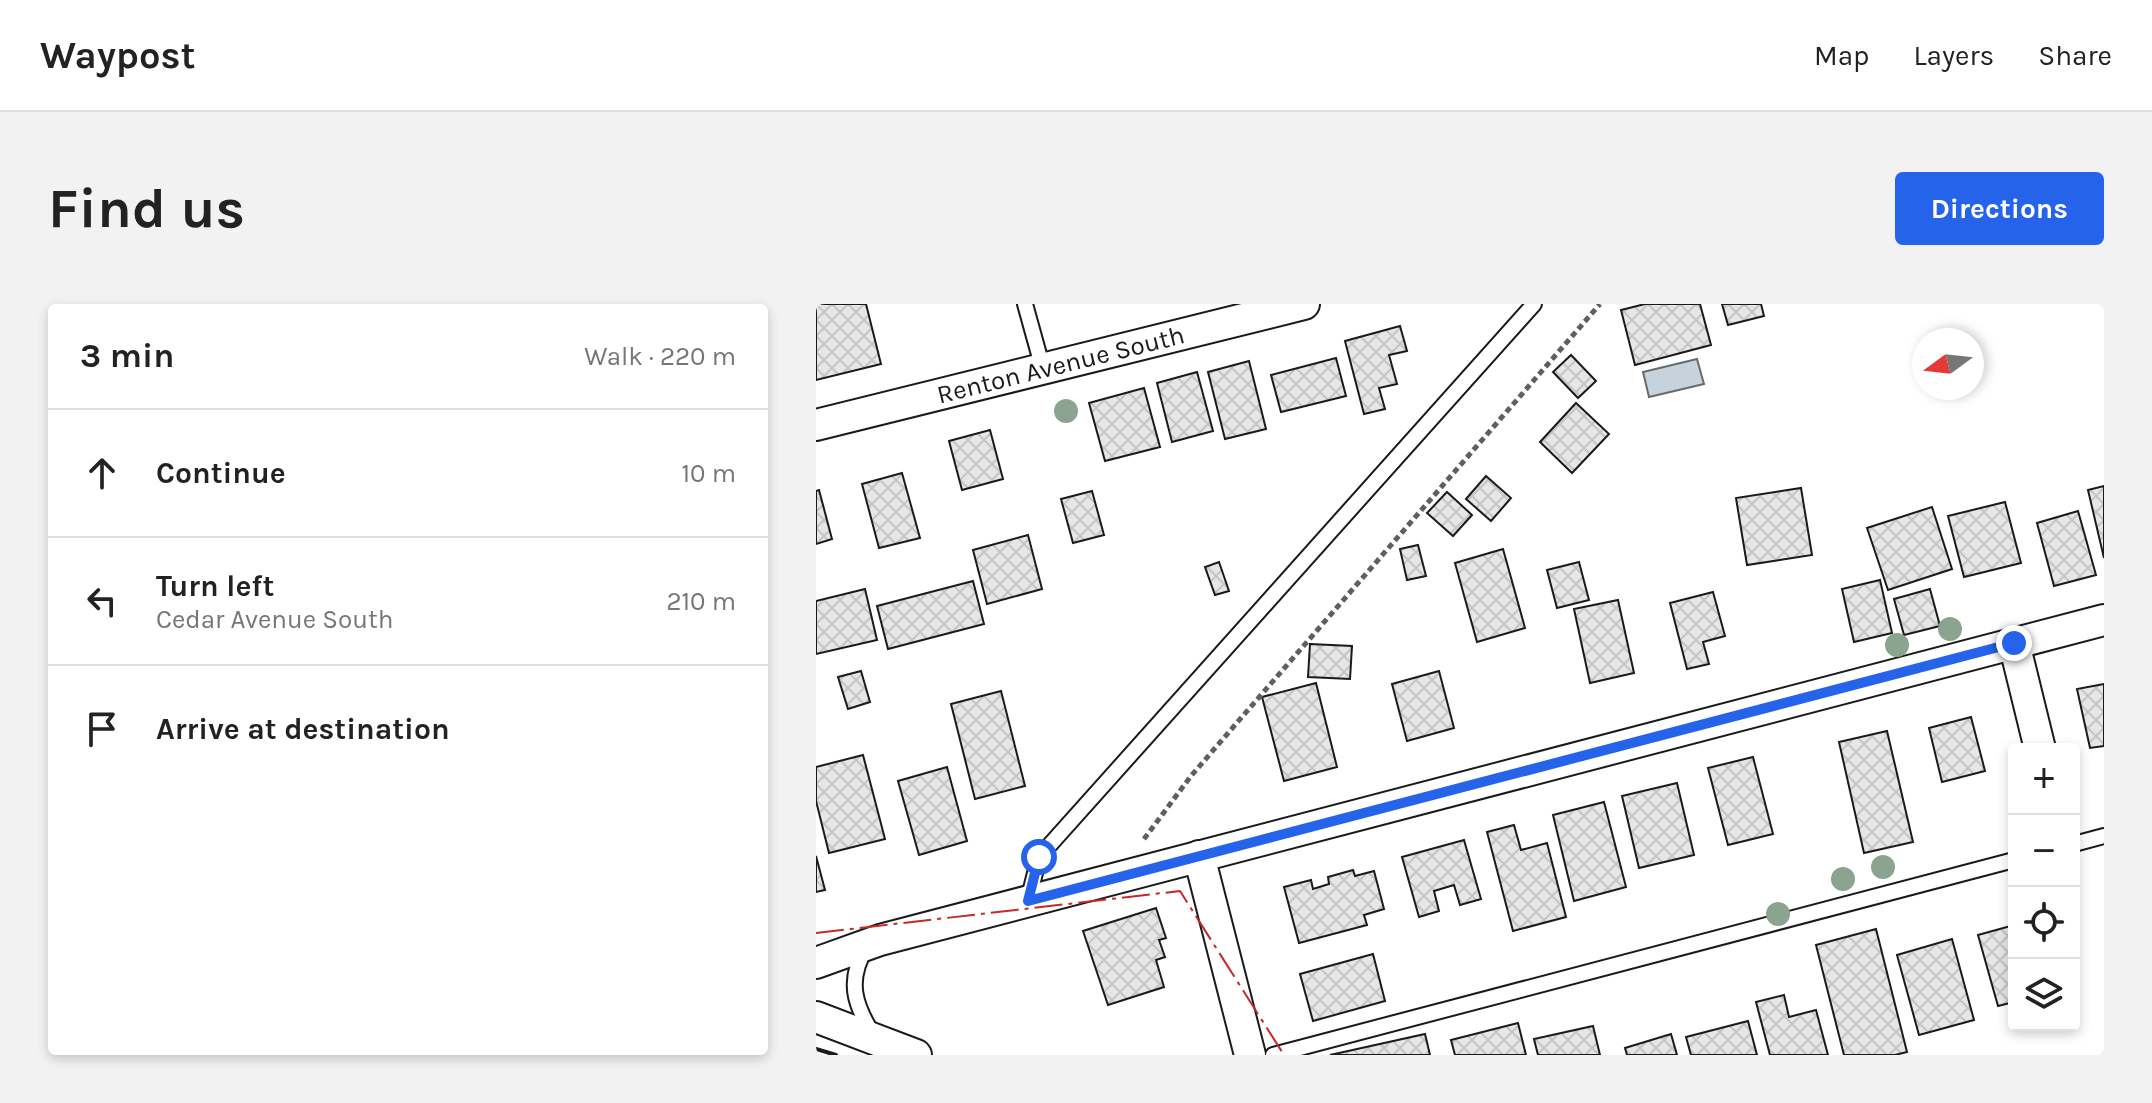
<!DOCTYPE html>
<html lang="en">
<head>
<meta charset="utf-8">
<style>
	:root { --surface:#fff; --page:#f2f2f2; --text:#222; --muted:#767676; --line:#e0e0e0; --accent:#2563eb }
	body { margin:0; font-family:Karla,sans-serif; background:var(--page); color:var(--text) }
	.controls { position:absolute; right:24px; bottom:24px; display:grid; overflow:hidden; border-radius:8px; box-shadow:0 4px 12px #0003 }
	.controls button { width:72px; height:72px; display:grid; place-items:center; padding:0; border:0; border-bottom:2px solid var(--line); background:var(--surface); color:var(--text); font:40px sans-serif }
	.compass { position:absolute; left:1096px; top:24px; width:72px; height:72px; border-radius:50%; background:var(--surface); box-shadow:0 4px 12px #0003; rotate:255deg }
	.stop { position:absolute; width:24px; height:24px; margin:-18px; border:6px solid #2563eb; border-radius:50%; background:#fff }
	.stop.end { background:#2563eb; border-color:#fff; box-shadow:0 2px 8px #0008 }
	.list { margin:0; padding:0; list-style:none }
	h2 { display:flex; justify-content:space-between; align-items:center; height:104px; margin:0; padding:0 32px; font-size:34px }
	h2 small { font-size:26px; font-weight:400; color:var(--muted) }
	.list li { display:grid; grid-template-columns:52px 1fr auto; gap:24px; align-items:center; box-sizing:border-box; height:128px; padding:0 32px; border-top:2px solid var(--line) }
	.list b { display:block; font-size:30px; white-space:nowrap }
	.list p { margin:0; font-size:26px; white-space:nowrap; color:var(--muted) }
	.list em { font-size:26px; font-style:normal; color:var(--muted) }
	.icon { flex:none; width:44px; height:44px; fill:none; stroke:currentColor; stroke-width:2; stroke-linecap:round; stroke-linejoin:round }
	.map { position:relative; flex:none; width:1288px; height:751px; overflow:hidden; border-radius:8px }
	header { display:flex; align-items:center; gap:48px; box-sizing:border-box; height:112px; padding:0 40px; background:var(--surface); border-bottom:2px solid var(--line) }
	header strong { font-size:38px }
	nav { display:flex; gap:44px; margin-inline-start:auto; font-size:28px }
	.intro { display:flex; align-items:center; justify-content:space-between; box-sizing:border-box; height:192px; padding:0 48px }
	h1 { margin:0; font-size:56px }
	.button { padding:20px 36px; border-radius:8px; background:var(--accent); color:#fff; font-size:28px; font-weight:700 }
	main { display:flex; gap:48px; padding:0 48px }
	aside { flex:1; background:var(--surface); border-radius:8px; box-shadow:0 4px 12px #0003 }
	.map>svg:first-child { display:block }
	.water { fill:#c6d2dc; stroke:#6a6a6a; stroke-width:2 }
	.building { fill:url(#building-cross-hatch); stroke:#1a1a1a; stroke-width:2 }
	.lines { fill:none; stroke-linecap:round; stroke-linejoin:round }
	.service-casing { stroke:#1a1a1a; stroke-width:18 }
	.minor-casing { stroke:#1a1a1a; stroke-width:34 }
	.path { stroke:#5f5f5f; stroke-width:5; stroke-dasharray:6 4; stroke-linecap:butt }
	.service { stroke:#fff; stroke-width:14 }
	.minor { stroke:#fff; stroke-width:30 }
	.wall { stroke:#1a1a1a; stroke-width:4 }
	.power { stroke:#c62828; stroke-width:2; stroke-dasharray:28 6 4 6; stroke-linecap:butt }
	.tree { fill:#8aa48f }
	.route { stroke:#2563eb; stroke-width:10 }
	.labels { text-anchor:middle; stroke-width:6; stroke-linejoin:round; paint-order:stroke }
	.street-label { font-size:26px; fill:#1a1a1a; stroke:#fff }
</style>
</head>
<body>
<header>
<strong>Waypost</strong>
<nav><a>Map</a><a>Layers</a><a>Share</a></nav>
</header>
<div class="intro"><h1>Find us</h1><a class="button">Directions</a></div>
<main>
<aside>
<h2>3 min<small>Walk · 220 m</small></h2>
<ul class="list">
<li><svg class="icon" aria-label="ahead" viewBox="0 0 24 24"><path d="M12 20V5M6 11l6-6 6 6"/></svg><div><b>Continue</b></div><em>10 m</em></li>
<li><svg class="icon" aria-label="left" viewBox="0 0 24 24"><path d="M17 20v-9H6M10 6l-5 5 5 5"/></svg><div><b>Turn left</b><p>Cedar Avenue South</p></div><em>210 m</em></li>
<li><svg class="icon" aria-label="arrive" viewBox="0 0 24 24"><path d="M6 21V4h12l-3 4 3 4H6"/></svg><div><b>Arrive at destination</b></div></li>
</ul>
</aside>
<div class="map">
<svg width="1288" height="751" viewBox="0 0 1288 751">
	<defs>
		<pattern id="building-cross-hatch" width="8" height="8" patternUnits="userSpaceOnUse" patternTransform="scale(2)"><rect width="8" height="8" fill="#e6e6e6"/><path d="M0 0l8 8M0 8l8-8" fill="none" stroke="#c5c5c5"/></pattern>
	</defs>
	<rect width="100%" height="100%" fill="#fff"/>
	<polygon class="water" points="881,55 888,80 833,93 827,68"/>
	<g class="building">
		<polygon points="0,0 50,0 65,60 0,76"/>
		<polygon points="829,0 884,0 895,41 819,61 805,6"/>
		<polygon points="906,0 945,0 948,12 912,21"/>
		<polygon points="584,22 591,47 573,51 581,80 563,84 569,105 548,110 529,37"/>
		<polygon points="755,51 780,77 762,94 737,68"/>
		<polygon points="520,54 530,92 465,108 455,71"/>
		<polygon points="433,57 450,125 409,135 392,68"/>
		<polygon points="381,68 397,127 356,138 341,79"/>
		<polygon points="328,84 344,143 289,157 273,99"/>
		<polygon points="760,99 793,130 756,169 724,138"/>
		<polygon points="174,126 187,175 146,186 133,137"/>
		<polygon points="86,169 104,234 63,244 46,180"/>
		<polygon points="670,172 695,194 675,217 650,195"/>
		<polygon points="1288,182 1288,254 1272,186"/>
		<polygon points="985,184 996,251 931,261 920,194"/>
		<polygon points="3,186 16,235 0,240 0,187"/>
		<polygon points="276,187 288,231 257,239 245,195"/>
		<polygon points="631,188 656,211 637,232 611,209"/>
		<polygon points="1189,198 1205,259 1148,273 1132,212"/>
		<polygon points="1116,203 1136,265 1072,286 1051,224"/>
		<polygon points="1262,207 1280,271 1238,282 1221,219"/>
		<polygon points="212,231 226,285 171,300 157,246"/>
		<polygon points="602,241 610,272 591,276 584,245"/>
		<polygon points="687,245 709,324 661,338 639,259"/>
		<polygon points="403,258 413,287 399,291 389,263"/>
		<polygon points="763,258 773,296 741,304 731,266"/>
		<polygon points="1064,276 1076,329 1038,338 1026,285"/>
		<polygon points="157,277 168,320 72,345 61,302"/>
		<polygon points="49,285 61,336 0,350 0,297"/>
		<polygon points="1114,285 1124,322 1088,331 1078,295"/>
		<polygon points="897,288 909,332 887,338 893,360 871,365 854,299"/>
		<polygon points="802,296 818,369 774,379 758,305"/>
		<polygon points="494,340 536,342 534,375 492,373"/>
		<polygon points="45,367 54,398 32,405 22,373"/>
		<polygon points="623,367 638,424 591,437 576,380"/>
		<polygon points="500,379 521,463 468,477 446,393"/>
		<polygon points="1288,380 1288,442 1274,444 1261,385"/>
		<polygon points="185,387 209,482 159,495 135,400"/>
		<polygon points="1155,413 1169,467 1126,478 1113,424"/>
		<polygon points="1071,427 1097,538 1048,549 1023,438"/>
		<polygon points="47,451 69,535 13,549 0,497 0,463"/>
		<polygon points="937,453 957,530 912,541 892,464"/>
		<polygon points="131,463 151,537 103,551 82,477"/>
		<polygon points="861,479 878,551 823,564 806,492"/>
		<polygon points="788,498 810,583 758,597 737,511"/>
		<polygon points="698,521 705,546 731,539 750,613 697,627 671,528"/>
		<polygon points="648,536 665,595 644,601 638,581 618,587 623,607 603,613 586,553"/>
		<polygon points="0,552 9,586 0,588"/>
		<polygon points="537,566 539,572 558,567 568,605 548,611 551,621 483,639 468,583 495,576 497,585 513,580 512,573"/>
		<polygon points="340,604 350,634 343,636 349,653 340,656 348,683 292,701 267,627"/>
		<polygon points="1198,621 1198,698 1182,702 1162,631"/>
		<polygon points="1060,625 1091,748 1079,751 1028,751 1000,641"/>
		<polygon points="1136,635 1158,716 1103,731 1081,651"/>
		<polygon points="557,650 569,697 497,717 484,670"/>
		<polygon points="968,691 973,713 1000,706 1012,751 954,751 940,698"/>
		<polygon points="932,717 941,751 875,751 870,733"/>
		<polygon points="702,719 710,751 639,751 635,736"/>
		<polygon points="777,722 784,751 722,751 718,735"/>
		<polygon points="609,730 614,751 514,751"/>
		<polygon points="855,730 861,751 811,751 809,744"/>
	</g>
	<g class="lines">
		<g class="service-casing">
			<g id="service">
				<polyline points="209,0 227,65"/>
				<polyline points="1258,540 1288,532"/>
				<polyline points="212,597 223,553 718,0"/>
				<path d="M50 644C30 677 39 702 58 732"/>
				<polyline points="457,751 1198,556"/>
			</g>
		</g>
		<g class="minor-casing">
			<g id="minor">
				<path id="s1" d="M0 121 488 0"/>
				<polyline points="1198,339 1224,445"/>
				<polyline points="383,552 434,751"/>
				<polyline points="0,659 64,636 1288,316"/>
				<polyline points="0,713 100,751"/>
			</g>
		</g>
		<polyline class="path" points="328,535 375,472 432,406 784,0"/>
		<use href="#service" class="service"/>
		<use href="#minor" class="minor"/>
		<polyline class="wall" points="0,745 20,751"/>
		<polyline class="power" points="0,629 364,587 468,751"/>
	</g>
	<g class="tree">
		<circle cx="250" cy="107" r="12"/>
		<circle cx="1134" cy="325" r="12"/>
		<circle cx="1081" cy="341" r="12"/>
		<circle cx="1067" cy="563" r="12"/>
		<circle cx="1027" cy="575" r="12"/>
		<circle cx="962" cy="610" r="12"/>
	</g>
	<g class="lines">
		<polyline class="route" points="223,553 212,597 1198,339"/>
	</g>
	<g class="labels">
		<g class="street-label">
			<text dy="9" stroke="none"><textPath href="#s1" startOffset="252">Renton Avenue South</textPath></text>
		</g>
	</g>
</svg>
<div class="controls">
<button>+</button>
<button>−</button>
<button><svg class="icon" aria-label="locate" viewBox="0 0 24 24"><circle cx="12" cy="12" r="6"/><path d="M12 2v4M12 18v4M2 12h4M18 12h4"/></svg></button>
<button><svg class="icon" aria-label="layers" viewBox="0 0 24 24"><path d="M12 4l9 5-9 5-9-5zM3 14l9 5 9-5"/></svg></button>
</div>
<svg class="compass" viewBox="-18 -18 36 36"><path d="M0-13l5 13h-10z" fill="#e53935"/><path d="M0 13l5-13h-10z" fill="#767676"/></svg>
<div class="stop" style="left:223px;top:553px"></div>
<div class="stop end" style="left:1198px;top:339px"></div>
</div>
</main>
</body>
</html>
